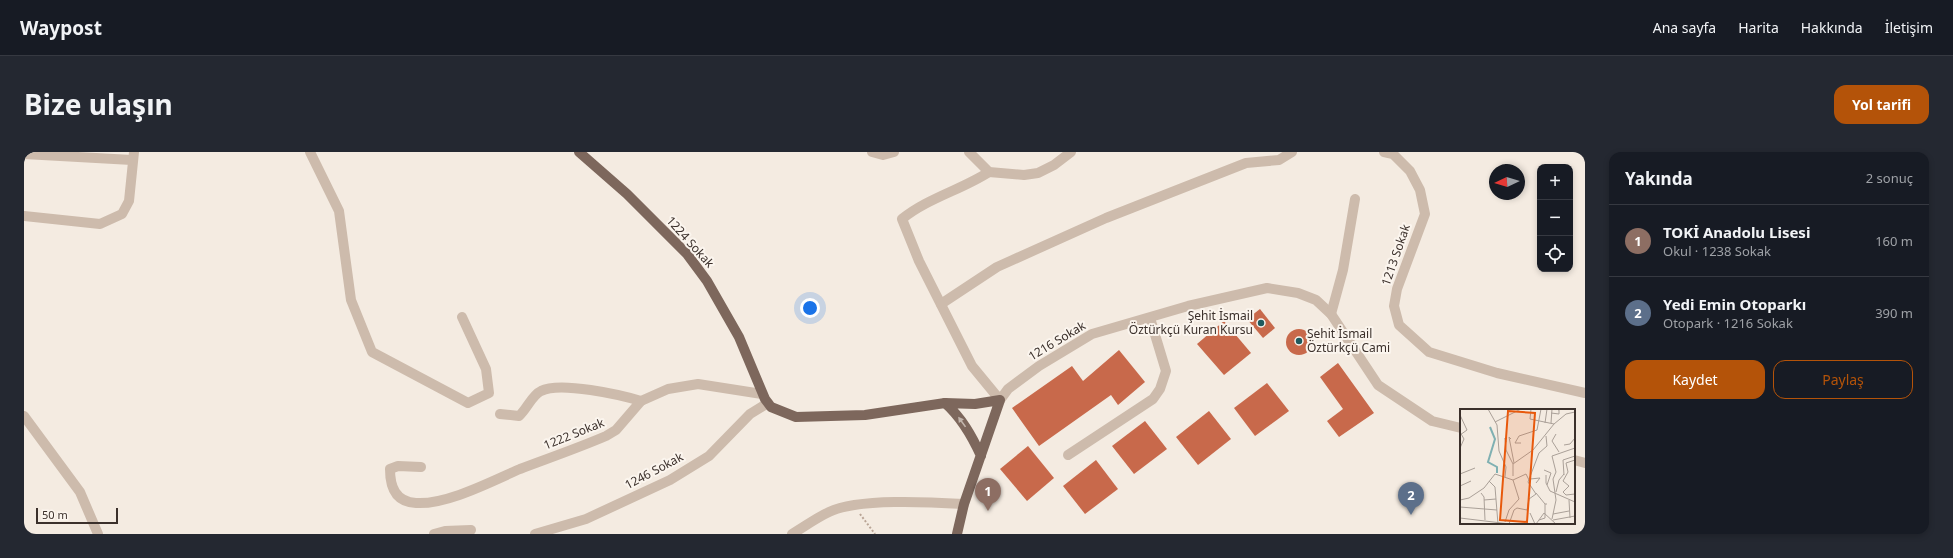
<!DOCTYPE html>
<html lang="tr">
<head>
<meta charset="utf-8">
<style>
	:root { --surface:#171b24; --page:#242831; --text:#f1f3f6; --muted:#9ea1a6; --line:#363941; --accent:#b45309 }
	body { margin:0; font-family:"Noto Sans",sans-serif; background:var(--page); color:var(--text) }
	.controls { position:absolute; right:12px; top:12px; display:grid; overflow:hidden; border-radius:8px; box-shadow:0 2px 6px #0003 }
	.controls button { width:36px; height:36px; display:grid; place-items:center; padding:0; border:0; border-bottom:1px solid var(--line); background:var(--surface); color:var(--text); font:20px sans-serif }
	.compass { position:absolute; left:1465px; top:12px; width:36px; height:36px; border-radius:50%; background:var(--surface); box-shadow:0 2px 6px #0003; rotate:266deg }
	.scale { position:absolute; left:12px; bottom:10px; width:82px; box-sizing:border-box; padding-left:4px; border:2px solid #3b302b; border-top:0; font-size:11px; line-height:14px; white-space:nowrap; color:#3b302b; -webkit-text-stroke:3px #fbf5ee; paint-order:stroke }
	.you { position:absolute; left:786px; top:156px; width:14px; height:14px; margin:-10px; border:3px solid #fff; border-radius:50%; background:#1a73e8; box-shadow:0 0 0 6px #1a73e833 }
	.badge { display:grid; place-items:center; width:26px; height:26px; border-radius:50%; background:var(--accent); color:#fff; font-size:13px; font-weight:700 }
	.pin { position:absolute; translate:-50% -33px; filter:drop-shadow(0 1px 2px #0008) }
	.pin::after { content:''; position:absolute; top:21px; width:14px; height:12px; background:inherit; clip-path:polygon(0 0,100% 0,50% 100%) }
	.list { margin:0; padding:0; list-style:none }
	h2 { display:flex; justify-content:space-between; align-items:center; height:52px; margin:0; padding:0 16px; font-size:17px }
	h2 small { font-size:13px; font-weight:400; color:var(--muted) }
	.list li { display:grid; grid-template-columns:26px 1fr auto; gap:12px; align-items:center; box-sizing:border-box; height:72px; padding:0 16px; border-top:1px solid var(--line) }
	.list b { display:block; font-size:15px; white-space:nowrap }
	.list p { margin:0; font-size:13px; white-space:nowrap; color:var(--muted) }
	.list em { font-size:13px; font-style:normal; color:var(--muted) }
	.actions { display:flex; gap:8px; padding:12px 16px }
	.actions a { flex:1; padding:9px 0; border:1px solid var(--accent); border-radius:12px; text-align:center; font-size:14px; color:var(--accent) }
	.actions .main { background:var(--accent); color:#fff }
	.icon { flex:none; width:22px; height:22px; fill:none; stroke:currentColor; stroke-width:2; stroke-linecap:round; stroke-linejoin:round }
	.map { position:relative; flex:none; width:1561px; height:382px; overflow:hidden; border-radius:12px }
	header { display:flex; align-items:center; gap:24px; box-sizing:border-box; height:56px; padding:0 20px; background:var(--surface); border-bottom:1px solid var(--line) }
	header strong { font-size:19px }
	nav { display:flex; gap:22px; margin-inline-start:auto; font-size:14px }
	.intro { display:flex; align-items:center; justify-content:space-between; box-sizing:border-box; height:96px; padding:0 24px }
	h1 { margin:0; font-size:28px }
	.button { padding:10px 18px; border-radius:12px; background:var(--accent); color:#fff; font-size:14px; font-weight:700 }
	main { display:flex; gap:24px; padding:0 24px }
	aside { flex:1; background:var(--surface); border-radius:12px; box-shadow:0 2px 6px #0003 }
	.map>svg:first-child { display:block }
	.building { fill:#c8694b }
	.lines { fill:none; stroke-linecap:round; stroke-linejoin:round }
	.path { stroke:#b9a596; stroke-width:2; stroke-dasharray:2 2; stroke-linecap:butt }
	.minor { stroke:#cdbbac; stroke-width:10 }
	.major { stroke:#7d675c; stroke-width:10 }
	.oneway { fill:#c2b5ac }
	.poi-dot { fill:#1f5a5e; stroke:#fbf5ee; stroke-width:1.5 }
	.labels { text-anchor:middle; stroke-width:4; stroke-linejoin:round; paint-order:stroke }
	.street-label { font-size:12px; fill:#3b302b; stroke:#fbf5ee }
	.poi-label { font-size:12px; fill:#3b302b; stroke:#fbf5ee; text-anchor:end }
	.inset-river { fill:none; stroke:#7fb0b2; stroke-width:2 }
	.inset-road { fill:none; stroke:#aaa098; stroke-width:1 }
	.view { fill:#e8590c; fill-opacity:0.15; stroke:#e8590c; stroke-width:2 }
	.inset-edge { fill:none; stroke:#3b302b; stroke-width:2 }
</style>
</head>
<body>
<header>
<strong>Waypost</strong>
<nav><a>Ana sayfa</a><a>Harita</a><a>Hakkında</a><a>İletişim</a></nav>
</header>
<div class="intro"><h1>Bize ulaşın</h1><a class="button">Yol tarifi</a></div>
<main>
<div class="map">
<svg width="1561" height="382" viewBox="0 0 1561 382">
	<rect width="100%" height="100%" fill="#f4ebe1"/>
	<g class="building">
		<polygon points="1236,157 1251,176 1239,186 1223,167"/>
		<polygon points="1200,169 1227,201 1200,223 1173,192"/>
		<circle cx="1275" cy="190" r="13"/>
		<polygon points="1095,198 1121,230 1094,253 1087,243 1015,294 988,256 1048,214 1059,229"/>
		<polygon points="1314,211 1350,261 1315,285 1303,269 1319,257 1296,225"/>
		<polygon points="1243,231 1265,259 1231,284 1210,256"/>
		<polygon points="1185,259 1207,287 1174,313 1152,285"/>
		<polygon points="1121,269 1143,297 1110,322 1088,294"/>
		<polygon points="1004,294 1030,326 1003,349 976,317"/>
		<polygon points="1072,308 1094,337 1061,362 1039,334"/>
	</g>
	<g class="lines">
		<polyline class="path" points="836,362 851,382"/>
		<g class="minor">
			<polyline points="286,0 315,59 327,148 348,200 444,251 465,241 462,217 438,165"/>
			<polyline points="848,0 859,3 870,0"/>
			<polyline points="945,0 965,20 1000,23 1014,21 1030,13 1047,0"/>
			<polyline points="1360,0 1369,2 1386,19 1396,38 1401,62 1373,137 1370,154 1375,173 1405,200 1473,221 1561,241"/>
			<polyline points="0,2 108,8"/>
			<path d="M965 20C937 38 904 46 878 67L895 109 948 214 976 248 984 237 1015 214 1068 182 1164 154 1243 136 1274 141 1292 148 1307 162 1354 233 1408 269 1437 276"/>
			<polyline points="0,64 76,72 98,62 105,49 110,0"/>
			<polyline points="917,152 973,115 1082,66 1222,11 1255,8 1268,0"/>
			<polyline points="1307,162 1319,118 1331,47"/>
			<path d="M476 262 495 264C503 257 508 243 517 239 536 229 597 243 617 249"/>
			<polyline points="0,264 56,340 74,382"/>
			<polyline points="1044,303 1129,247 1136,237 1142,219 1126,166"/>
			<polyline points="1550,308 1561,311"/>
			<path d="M397 315 374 314 366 317C366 334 371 350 392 351 423 353 468 329 496 317 525 306 554 296 582 284L592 278 617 249 644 237 674 232 738 242"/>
			<polyline points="410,382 421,379 447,378"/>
			<polyline points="511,382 562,367 646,328 685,304 726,262 744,251"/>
			<path d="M768 382C780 375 792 366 805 360 834 346 906 350 940 352"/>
		</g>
		<g class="major">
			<polyline points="555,0 603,42 663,102 683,129 715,185 741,247 747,255 772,265 841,263 921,251"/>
			<path d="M933 382 940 352 976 248 951 252 921 251C938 266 948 284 957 304"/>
		</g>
	</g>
	<defs><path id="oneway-solid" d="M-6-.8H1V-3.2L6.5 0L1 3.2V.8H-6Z"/></defs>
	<use class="oneway" href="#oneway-solid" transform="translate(938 270) rotate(-126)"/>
	<g class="poi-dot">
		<circle cx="1237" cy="171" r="4"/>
		<circle cx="1275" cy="189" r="4"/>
	</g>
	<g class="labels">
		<g class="street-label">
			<text transform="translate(666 90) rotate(48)" y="4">1224 Sokak</text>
			<text transform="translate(1372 103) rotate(-71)" y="4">1213 Sokak</text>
			<text transform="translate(1033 189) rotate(-31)" y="4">1216 Sokak</text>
			<text transform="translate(550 282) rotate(-22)" y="4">1222 Sokak</text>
			<text transform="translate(630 319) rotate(-28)" y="4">1246 Sokak</text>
		</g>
		<g class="poi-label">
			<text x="1229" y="168">Şehit İsmail<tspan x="1229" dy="14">Öztürkçü Kuran Kursu</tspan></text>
			<text x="1283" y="186" text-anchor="start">Şehit İsmail<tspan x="1283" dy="14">Öztürkçü Cami</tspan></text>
		</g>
	</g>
	<g transform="translate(1436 257)">
		<rect width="115" height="115" fill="#f4ebe1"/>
		<path class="inset-river" d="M30 18 35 30 28 53 37 58V64"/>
		<path class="inset-road" d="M28 0 37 16 39 42 46 58 45 68M71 0 70 10 94 15 106 5 115 3M91 4 99 5V1L96 0M0 6 7 21 0 26M35 13 61 0M85 14 87 0M91 14 92 0M0 23 4 30 0 39M96 25 92 32 99 43M51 30 49 28 54 54M46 33 45 29 46 41 53 55M61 34H55L59 27 77 21 81 0M104 36 110 35 115 29M115 51 106 54 108 63 103 72 109 77 103 83 106 86 115 85M84 61 91 64 87 76M0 65 15 59M86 66V74L90 82 115 93M104 66 103 51 115 47M53 67V55L73 41 94 15M70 70 80 69 76 74M29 72 35 78 38 115M0 77 11 72M96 83 99 71 104 65M21 84 24 88 25 111M76 84 85 95M0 91 9 89 24 79 35 65 53 71M24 91 36 90M109 91 110 109M0 98 37 101M70 104 75 115M93 105 109 102M0 109 50 115M92 110 96 91 93 70 96 63 92 47 115 39M79 111 85 109V95H87M93 111 115 107M45 113 49 101 59 90 53 71 66 65 69 71M49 115 54 101 57 99 67 101 69 90 76 85 68 73 79 44 87 37 86 27M76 115 84 104 96 115"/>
		<path class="view" d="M48 2 75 4 67 113 40 111Z"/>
		<rect width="115" height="115" class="inset-edge"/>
	</g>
</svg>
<div class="controls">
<button>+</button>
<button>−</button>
<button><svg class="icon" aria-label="locate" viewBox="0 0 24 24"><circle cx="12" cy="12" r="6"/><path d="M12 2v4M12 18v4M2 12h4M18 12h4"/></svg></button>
</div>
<svg class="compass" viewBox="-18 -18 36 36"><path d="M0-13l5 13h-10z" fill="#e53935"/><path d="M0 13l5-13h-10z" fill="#9ea1a6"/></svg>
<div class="scale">50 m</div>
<div class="you"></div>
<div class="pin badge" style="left:964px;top:359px;background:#8d6e63">1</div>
<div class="pin badge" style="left:1387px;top:363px;background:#5c6f8a">2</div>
</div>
<aside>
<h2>Yakında<small>2 sonuç</small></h2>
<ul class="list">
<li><span class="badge" style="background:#8d6e63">1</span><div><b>TOKİ Anadolu Lisesi</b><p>Okul · 1238 Sokak</p></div><em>160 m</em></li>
<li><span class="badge" style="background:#5c6f8a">2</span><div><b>Yedi Emin Otoparkı</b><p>Otopark · 1216 Sokak</p></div><em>390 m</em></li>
</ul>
<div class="actions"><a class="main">Kaydet</a><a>Paylaş</a></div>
</aside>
</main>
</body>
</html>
